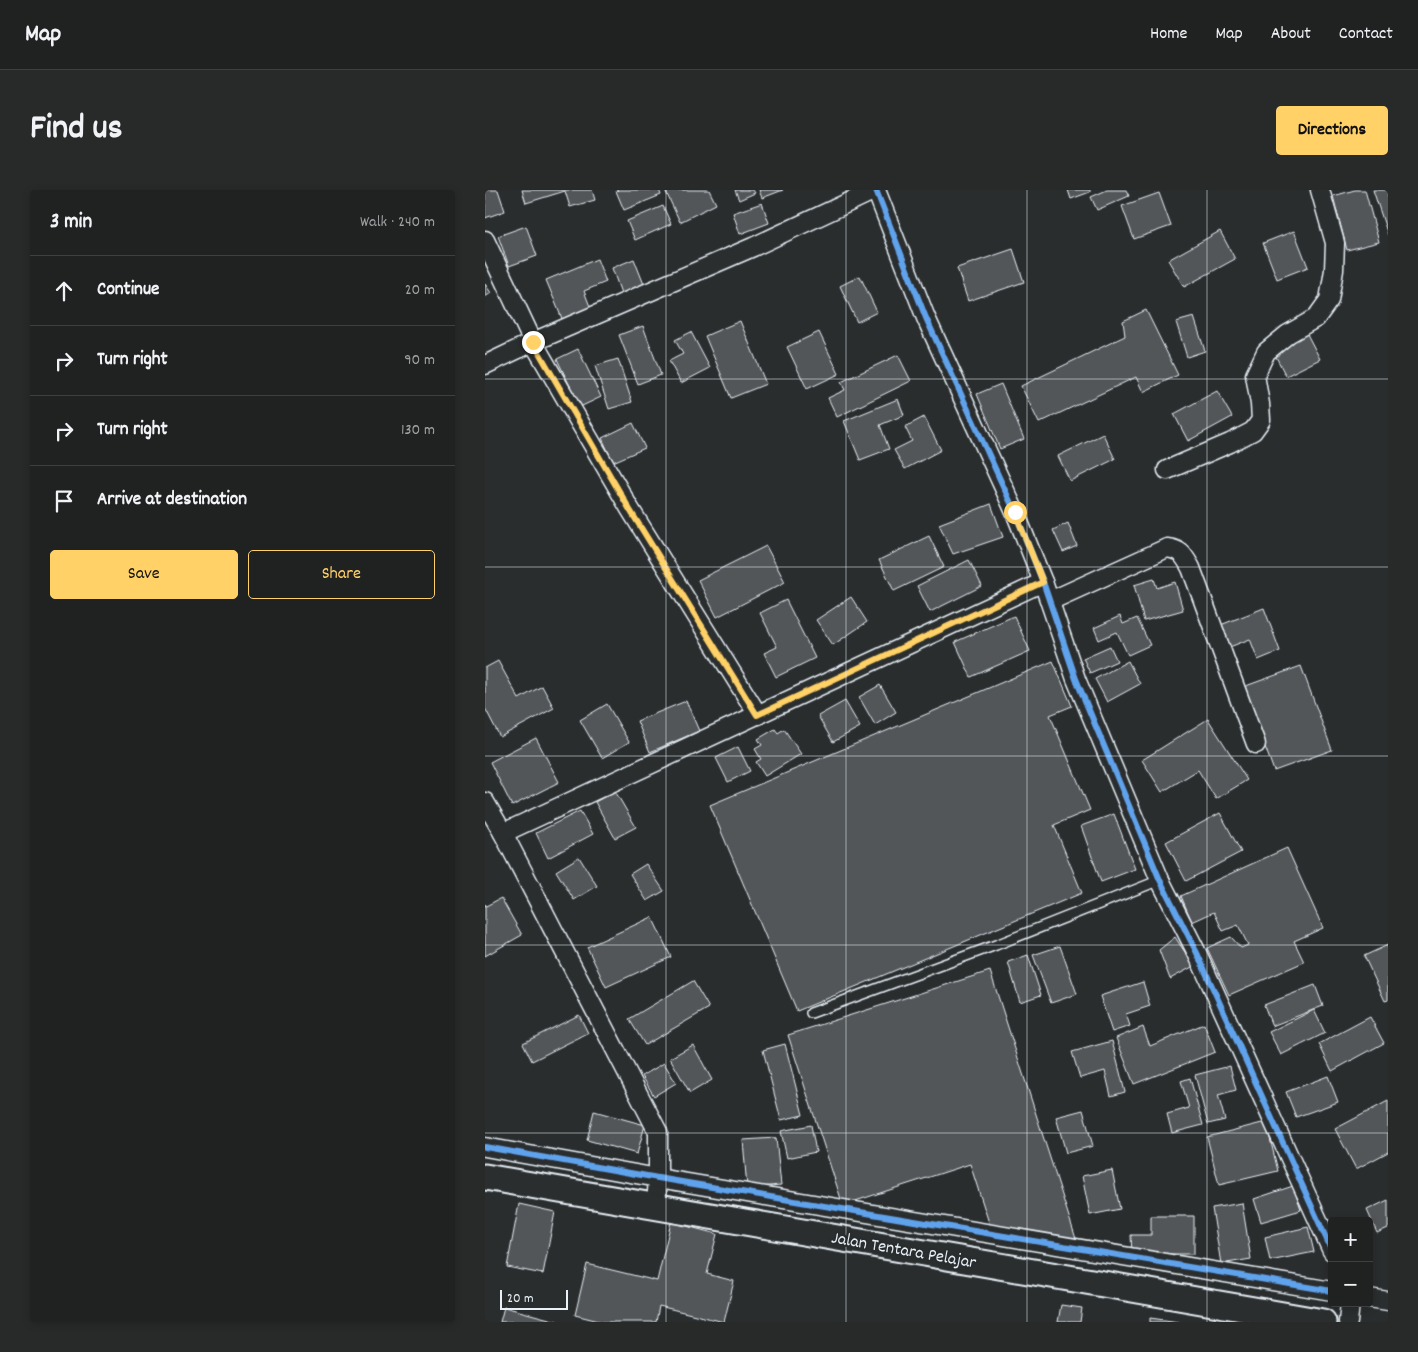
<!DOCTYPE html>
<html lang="en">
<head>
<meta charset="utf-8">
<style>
	:root { --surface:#202222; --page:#282a2a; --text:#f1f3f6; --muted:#a2a4a5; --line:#3d3f40; --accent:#ffd166 }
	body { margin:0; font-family:Dekko,sans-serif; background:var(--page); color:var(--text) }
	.controls { position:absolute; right:15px; bottom:15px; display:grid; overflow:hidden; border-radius:5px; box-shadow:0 2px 8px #0003 }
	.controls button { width:45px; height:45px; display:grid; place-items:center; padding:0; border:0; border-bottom:1px solid var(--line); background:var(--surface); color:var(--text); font:25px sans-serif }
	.scale { position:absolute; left:15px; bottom:12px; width:68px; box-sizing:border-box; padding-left:5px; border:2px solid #e8f1f8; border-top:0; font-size:14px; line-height:18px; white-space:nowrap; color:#e8f1f8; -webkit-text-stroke:4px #2a2d2e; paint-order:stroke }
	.stop { position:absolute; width:15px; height:15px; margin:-11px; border:4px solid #ffd166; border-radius:50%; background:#fff }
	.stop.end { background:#ffd166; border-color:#fff; box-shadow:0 1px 5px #0008 }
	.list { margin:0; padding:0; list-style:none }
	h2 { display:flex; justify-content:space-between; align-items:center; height:65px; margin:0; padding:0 20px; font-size:21px }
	h2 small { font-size:16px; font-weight:400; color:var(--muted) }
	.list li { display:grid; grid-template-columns:32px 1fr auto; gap:15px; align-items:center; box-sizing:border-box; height:70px; padding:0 20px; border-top:1px solid var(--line) }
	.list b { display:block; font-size:19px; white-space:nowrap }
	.list em { font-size:16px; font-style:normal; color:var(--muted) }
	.actions { display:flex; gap:10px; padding:15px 20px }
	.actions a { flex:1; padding:11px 0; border:1px solid var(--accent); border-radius:5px; text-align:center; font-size:18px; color:var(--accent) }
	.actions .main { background:var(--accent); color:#111 }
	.icon { flex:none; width:28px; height:28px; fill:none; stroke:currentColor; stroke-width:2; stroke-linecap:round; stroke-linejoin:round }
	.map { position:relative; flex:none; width:903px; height:1132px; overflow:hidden; border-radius:5px }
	header { display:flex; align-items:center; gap:30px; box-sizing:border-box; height:70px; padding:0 25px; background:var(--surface); border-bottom:1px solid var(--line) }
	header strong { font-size:24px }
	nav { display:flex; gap:28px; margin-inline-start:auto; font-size:18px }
	.intro { display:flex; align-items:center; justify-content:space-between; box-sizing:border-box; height:120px; padding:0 30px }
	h1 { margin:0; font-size:35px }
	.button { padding:12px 22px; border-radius:5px; background:var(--accent); color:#111; font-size:18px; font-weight:700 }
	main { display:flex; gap:30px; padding:0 30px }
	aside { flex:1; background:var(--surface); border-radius:5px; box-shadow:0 2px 8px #0003 }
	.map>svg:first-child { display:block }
	.building { fill:#535759; stroke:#e8f1f8 }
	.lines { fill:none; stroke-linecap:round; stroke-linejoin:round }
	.service-casing { stroke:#e8f1f8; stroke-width:12 }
	.minor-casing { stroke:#e8f1f8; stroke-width:21 }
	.secondary-casing { stroke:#e8f1f8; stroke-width:29 }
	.service { stroke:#2a2d2e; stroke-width:9 }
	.minor { stroke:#2a2d2e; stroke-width:18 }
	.secondary { stroke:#2a2d2e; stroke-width:25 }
	.cycleway-casing { stroke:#2a2d2e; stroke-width:9 }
	.cycleway { stroke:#60a3ed; stroke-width:6 }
	.route { stroke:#ffd166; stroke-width:6 }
	.grid { fill:none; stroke:#e8f1f8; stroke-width:1; stroke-opacity:0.55 }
	.labels { text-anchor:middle; stroke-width:4.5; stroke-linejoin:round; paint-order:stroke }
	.street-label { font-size:18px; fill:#e8f1f8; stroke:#2a2d2e }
</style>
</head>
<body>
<header>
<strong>Map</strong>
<nav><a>Home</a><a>Map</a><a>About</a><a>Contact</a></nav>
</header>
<div class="intro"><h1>Find us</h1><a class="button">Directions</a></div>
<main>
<aside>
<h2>3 min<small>Walk · 240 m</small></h2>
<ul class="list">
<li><svg class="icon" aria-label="ahead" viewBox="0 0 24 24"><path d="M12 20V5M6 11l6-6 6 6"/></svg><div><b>Continue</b></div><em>20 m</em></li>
<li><svg class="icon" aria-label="right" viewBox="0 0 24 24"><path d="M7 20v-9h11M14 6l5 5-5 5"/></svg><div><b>Turn right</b></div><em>90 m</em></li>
<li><svg class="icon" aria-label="right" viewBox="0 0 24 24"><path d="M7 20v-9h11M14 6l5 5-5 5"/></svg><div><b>Turn right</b></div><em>130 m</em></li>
<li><svg class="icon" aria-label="arrive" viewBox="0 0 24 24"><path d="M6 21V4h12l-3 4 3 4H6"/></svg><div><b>Arrive at destination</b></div></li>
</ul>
<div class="actions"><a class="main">Save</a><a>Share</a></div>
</aside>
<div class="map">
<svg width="903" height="1132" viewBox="0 0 903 1132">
	<rect width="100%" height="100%" fill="#2a2d2e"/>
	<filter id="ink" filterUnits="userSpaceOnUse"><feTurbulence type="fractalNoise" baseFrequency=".02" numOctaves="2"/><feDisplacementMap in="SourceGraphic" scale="10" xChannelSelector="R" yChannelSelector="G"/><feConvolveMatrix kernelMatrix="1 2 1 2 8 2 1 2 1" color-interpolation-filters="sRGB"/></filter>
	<g filter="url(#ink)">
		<g class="building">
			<polygon points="0,0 13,0 20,21 0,28"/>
			<polygon points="37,0 107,0 110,10 85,17 80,1 41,13"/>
			<polygon points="134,0 174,0 176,5 139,20 131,1"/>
			<polygon points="180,0 224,0 231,14 195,32"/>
			<polygon points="250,0 268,0 270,3 254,10"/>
			<polygon points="274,0 298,0 277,8"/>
			<polygon points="583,0 605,0 605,2 586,9"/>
			<polygon points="622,0 641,0 644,6 612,20 606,7"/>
			<polygon points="870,0 880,0 894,52 862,60 848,6"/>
			<polygon points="888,0 903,0 903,45"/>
			<polygon points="674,3 686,36 649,49 637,16"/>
			<polygon points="277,13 284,33 255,44 248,23"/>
			<polygon points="178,16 186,34 150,50 142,31"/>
			<polygon points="41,36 52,66 24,76 13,46"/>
			<polygon points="735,41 750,69 699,97 683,70"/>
			<polygon points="809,41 823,77 792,89 778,53"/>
			<polygon points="528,59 539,92 483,111 472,78"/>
			<polygon points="112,69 121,92 99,101 106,119 78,131 61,90"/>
			<polygon points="149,69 160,97 137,106 127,78"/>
			<polygon points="375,86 392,122 372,132 355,96"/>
			<polygon points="0,94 6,103 0,107"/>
			<polygon points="661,120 693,185 658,202 651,187 554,233 536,196 640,146 638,131"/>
			<polygon points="709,127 720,161 702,167 691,132"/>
			<polygon points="255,131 281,194 246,208 220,146"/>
			<polygon points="158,136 176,185 153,194 134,145"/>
			<polygon points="206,142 225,178 196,193 184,171 198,164 190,150"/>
			<polygon points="334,142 354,184 322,199 302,157"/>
			<polygon points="822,144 835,169 801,186 788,161"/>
			<polygon points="93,159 116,207 95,217 72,169"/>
			<polygon points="413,165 426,191 352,227 343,208 360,200 356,192"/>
			<polygon points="133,169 147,212 124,219 110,176"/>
			<polygon points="516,194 539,249 515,259 492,204"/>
			<polygon points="732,201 747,227 703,251 689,224"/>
			<polygon points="413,209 419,225 395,235 404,259 375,270 359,231"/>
			<polygon points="439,227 456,260 420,279 409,260 427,251 420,237"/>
			<polygon points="148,233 160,258 128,272 117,248"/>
			<polygon points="618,244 630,269 585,291 573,266"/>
			<polygon points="506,314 518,347 468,364 454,334"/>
			<polygon points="583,333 592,356 578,362 568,340"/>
			<polygon points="444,346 459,377 409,401 394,370"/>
			<polygon points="281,356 300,392 232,427 213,390"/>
			<polygon points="484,370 497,396 445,422 432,396"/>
			<polygon points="669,389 672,398 690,392 698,420 659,431 649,395"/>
			<polygon points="366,407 382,432 348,455 331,430"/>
			<polygon points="301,410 330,468 291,487 279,463 292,457 275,423"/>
			<polygon points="779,418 795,461 773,470 765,449 742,458 733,436"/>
			<polygon points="529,426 545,461 486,487 470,452"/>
			<polygon points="635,426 638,434 652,428 665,455 643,465 632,442 614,450 609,438"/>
			<polygon points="625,456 632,471 605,483 598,468"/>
			<polygon points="13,471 34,509 57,496 69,518 15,547 0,518 0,478"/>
			<polygon points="568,471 587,516 565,525 605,620 569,635 597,703 312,821 225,615"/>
			<polygon points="643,471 655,494 622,512 610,489"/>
			<polygon points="816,476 847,560 789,581 758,497"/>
			<polygon points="395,495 411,522 390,535 374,507"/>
			<polygon points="201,511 214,541 165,562 152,531"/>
			<polygon points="360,511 375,537 348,552 333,526"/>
			<polygon points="122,514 144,552 117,568 95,530"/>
			<polygon points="723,529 762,590 731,609 713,580 677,602 657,570"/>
			<polygon points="290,539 293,543 299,539 316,564 280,586 271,572 276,569 270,559 277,555 273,549"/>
			<polygon points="51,548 74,592 27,616 5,572"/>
			<polygon points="253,557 265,581 243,592 231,568"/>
			<polygon points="130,601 151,637 130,648 110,612"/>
			<polygon points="95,621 108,644 63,668 51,643"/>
			<polygon points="735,623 756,662 701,691 681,652"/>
			<polygon points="629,624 650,679 616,692 596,636"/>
			<polygon points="802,658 838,738 809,751 819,772 744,805 722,758 746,747 756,758 763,755 753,735 738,741 729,722 707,732 696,706"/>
			<polygon points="94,667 112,696 89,710 71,681"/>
			<polygon points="161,674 179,701 162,711 145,684"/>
			<polygon points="16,708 37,745 0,766 0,714 1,716"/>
			<polygon points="167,727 186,767 121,797 102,757"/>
			<polygon points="690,747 709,776 685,789 674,760"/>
			<polygon points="903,755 903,810 900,811 879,766"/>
			<polygon points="575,756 592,804 566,813 548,765"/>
			<polygon points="543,765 556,805 535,812 523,772"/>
			<polygon points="505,781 592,1052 506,1039 485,974 358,1015 303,845"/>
			<polygon points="208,791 224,818 160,855 144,829"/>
			<polygon points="658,792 665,816 641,824 645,836 627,842 615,806"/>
			<polygon points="830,795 838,816 787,836 779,815"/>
			<polygon points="829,820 840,843 796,865 784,842"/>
			<polygon points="94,825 103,843 47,871 38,853"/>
			<polygon points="885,827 899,853 847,881 834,854"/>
			<polygon points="719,834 730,862 649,894 631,848 658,837 665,856"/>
			<polygon points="627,851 640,902 626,906 620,881 595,888 587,862"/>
			<polygon points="300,854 318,925 296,930 278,860"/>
			<polygon points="208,855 227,890 205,903 185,868"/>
			<polygon points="179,873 191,893 169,906 157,886"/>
			<polygon points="745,876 751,900 733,905 740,930 723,934 710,885"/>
			<polygon points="843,886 853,912 811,927 801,902"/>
			<polygon points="705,888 718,935 687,943 682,924 704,918 696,891"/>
			<polygon points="903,911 903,962 871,979 850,939"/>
			<polygon points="598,920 608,956 581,963 571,927"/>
			<polygon points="109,921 160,935 152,964 102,950"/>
			<polygon points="781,932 793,981 734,995 722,947"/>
			<polygon points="326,935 331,962 302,968 296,941"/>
			<polygon points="291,948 296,995 262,998 258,950"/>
			<polygon points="627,980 635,1019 605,1025 597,986"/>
			<polygon points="808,996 816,1020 776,1032 769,1009"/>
			<polygon points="903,1010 903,1038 892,1043 882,1020"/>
			<polygon points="757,1013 766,1069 736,1074 727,1018"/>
			<polygon points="34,1014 70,1022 58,1084 22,1077"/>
			<polygon points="666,1026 709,1026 709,1064 647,1064 646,1045 666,1045"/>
			<polygon points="186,1032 232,1044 222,1084 249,1091 239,1132 174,1116 171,1132 118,1132 90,1125 102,1074 172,1091"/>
			<polygon points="823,1037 829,1062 785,1071 780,1047"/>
			<polygon points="576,1115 597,1118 595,1132 573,1132"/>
			<polygon points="19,1117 72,1131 15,1132"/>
			<polygon points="665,1128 694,1132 665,1132"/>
		</g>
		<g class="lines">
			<g class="service-casing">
				<polyline id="service" points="326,823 511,755 675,690"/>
			</g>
			<g class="minor-casing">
				<g id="minor">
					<polyline points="391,0 441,128 530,322 558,392 591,489 675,690 712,763 847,1061"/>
					<polyline points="0,50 48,152 145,319 273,525"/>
					<polyline points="0,175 48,152 268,57 390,0"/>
					<polyline points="682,280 745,253 768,241 776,230 775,214 770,185 781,162 803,144 831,128 844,110 849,80 850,53 835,0"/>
					<path d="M565 411 682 358C697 360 699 366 706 378L771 554"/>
					<polyline points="0,612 18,643 173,942 173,988 171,1016"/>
					<polyline points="18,643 558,392"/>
					<polyline points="0,957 173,988 847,1101"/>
					<polyline points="884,1108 903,1111"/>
					<polyline points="863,1132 865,1113"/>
				</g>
			</g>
			<g class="secondary-casing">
				<polyline id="secondary" points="0,987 838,1132"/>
			</g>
			<use href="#service" class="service"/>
			<use href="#minor" class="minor"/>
			<use href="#secondary" class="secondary"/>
			<g class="cycleway-casing">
				<g id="cycleway">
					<polyline points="391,0 441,128 530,322 558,392 591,489 675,690 712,763 847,1061"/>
					<polyline points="0,957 173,988 847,1101"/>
				</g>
			</g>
			<use href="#cycleway" class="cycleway"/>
		</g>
	</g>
	<g class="lines" filter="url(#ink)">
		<polyline class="route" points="48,152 145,320 272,525 558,392 530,322"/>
	</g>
	<path class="grid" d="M181 0V1132M361 0V1132M542 0V1132M722 0V1132M0 189H903M0 377H903M0 566H903M0 755H903M0 943H903"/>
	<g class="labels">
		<g class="street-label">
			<text transform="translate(419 1059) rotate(10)" y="6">Jalan Tentara Pelajar</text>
		</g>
	</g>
</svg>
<div class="controls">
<button>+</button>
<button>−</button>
</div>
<div class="scale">20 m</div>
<div class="stop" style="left:530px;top:322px"></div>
<div class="stop end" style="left:48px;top:152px"></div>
</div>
</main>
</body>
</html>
